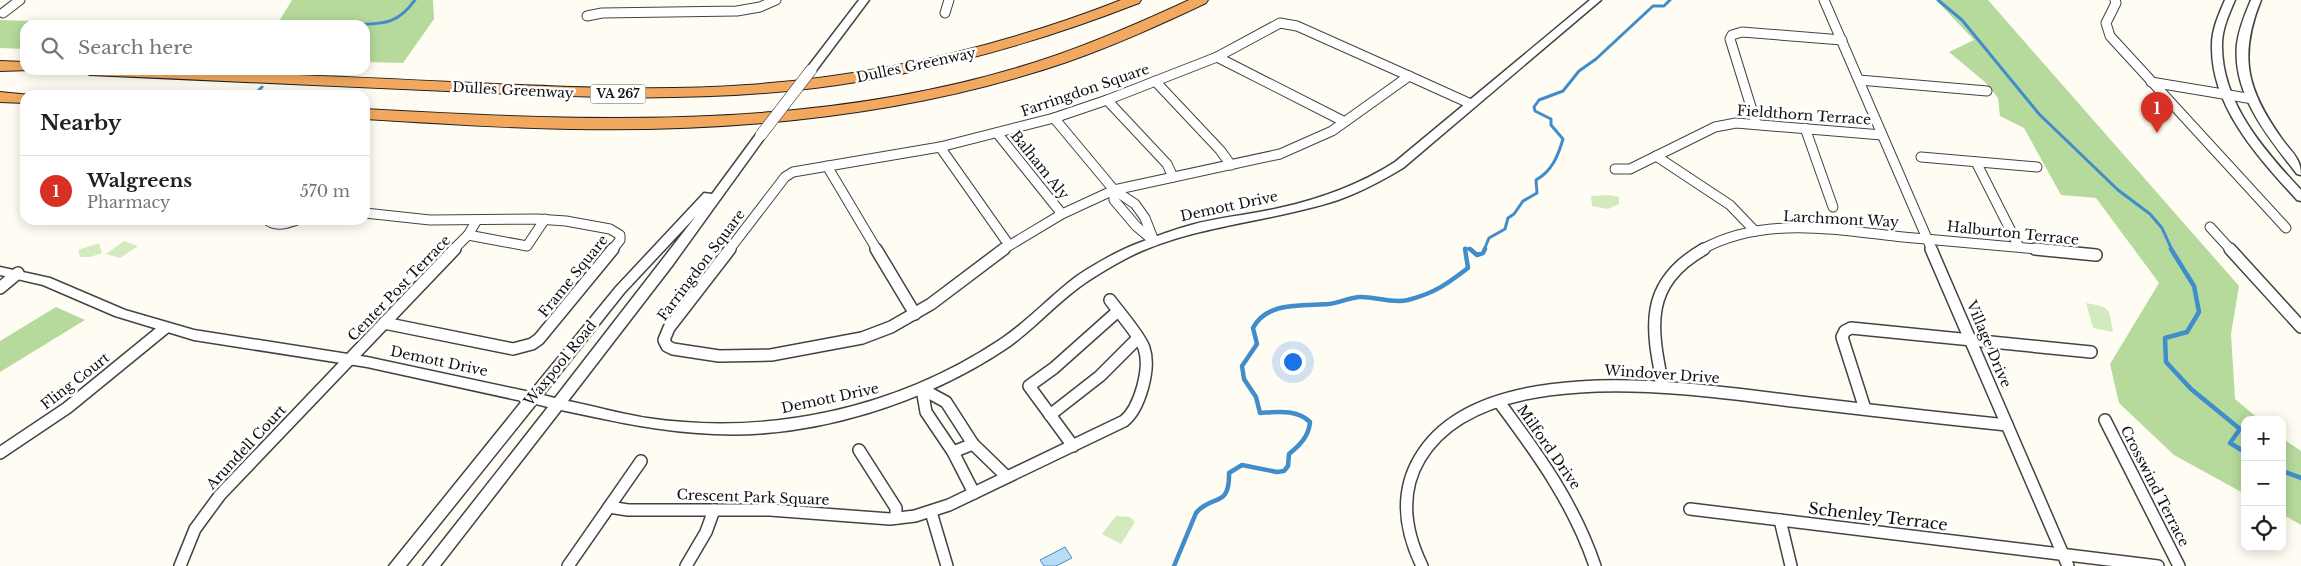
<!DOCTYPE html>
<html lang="en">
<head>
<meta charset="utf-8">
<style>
	:root { --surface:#fff; --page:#f2f2f2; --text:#202124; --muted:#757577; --line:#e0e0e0; --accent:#d93025 }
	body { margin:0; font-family:"Libre Baskerville",serif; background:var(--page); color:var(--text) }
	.controls { position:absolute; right:15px; bottom:15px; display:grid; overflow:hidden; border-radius:10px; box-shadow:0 2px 12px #0003 }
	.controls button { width:45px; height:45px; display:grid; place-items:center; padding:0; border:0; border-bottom:1px solid var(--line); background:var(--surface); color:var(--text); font:25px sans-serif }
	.you { position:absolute; left:1292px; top:361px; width:18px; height:18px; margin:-12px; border:4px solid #fff; border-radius:50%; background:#1a73e8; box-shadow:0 0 0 8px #1a73e833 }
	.badge { display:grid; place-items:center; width:32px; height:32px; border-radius:50%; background:var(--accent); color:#fff; font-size:16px; font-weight:700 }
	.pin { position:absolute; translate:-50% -41px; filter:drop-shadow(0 1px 2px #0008) }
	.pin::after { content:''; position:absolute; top:26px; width:18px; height:15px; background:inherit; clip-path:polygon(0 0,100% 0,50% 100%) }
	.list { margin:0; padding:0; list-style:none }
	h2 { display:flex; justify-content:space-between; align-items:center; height:65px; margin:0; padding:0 20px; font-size:21px }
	h2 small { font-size:16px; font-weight:400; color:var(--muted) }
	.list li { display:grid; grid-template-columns:32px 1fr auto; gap:15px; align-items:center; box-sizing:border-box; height:70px; padding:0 20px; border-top:1px solid var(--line) }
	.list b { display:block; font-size:19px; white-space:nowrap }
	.list p { margin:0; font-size:16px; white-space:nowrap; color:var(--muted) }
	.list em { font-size:16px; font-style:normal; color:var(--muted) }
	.icon { flex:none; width:28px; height:28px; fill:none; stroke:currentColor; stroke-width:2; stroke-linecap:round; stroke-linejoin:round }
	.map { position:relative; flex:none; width:2301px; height:566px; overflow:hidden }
	.search { position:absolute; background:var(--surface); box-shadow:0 2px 12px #0003; left:20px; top:20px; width:350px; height:55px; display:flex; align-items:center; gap:12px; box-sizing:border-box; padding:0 18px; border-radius:15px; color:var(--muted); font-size:19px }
	.panel { position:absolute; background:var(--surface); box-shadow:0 2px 12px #0003; left:20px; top:90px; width:350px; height:135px; border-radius:15px }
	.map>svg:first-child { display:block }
	.green { fill:#d2eabd }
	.forest { fill:#b5da9c }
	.water { fill:#b9dcf5; stroke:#418dcc }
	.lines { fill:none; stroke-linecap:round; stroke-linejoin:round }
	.stream-far1 { stroke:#418dcc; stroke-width:3 }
	.stream { stroke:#418dcc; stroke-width:4.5 }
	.minor-far1-casing { stroke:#434343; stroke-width:11 }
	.minor-casing { stroke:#434343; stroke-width:14 }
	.tertiary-casing { stroke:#434343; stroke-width:3 }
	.motorway-casing { stroke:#212121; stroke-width:2 }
	.minor-far1 { stroke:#fff; stroke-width:9 }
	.minor { stroke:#fff; stroke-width:11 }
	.tertiary { fill:#fff; fill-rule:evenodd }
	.motorway { fill:#f2a95f; fill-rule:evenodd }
	.tertiary-bridge-casing { stroke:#434343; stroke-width:12; stroke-linecap:butt }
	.tertiary-bridge { stroke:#fff; stroke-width:11 }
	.labels { text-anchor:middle; stroke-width:5; stroke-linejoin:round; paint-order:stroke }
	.shield { fill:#fff; stroke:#585858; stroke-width:1 }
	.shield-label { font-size:12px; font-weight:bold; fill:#101010 }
	.street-label { font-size:14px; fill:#101010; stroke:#fff }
	.near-street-label { font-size:16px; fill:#101010; stroke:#fff }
</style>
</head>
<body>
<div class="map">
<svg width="2301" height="566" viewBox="0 0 2301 566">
	<rect width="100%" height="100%" fill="#fffdf3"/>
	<g class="green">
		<polygon points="1609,195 1619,197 1619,204 1608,209 1592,206 1591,196"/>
		<polygon points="124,241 138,246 120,258 106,254"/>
		<polygon points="99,243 102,253 90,257 80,257 78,250"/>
		<path d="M2086 303C2111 308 2108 306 2113 332L2093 328Z"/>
		<polygon points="1116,516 1130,517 1135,522 1121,544 1102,534"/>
	</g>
	<g class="forest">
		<polygon points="292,0 433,0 434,19 403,63 365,62 365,25 273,25 278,23"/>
		<polygon points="1936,0 1988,0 2239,286 2231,334 2235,399 2260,420 2245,420 2245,494 2174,455 2119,403 2110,364 2159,283 2096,198 2061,195 2024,128 2000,116 1998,98 1985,82 1949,52 1974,40"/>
		<polygon points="0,20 155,25 25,25 25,49 0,48"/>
		<polygon points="56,307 85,320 0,372 0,341"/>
		<polygon points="2282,438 2301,451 2301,525 2282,514"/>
	</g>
	<polygon class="water" points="1065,547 1072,558 1056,566 1044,566 1040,560"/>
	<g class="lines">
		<g class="stream-far1">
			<polyline points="1938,0 1962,20 2039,114 2118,190 2150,214 2162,228 2172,250"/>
			<path d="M348 25C379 23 395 28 415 0"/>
			<polyline points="254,95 262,87"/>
			<polyline points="1465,250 1465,248 1472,250"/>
			<path d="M1484 250 1489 238 1505 229 1508 218 1514 214 1523 201 1537 193 1536 180C1552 171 1558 156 1563 139L1551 125V119L1535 111 1534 107 1539 100 1563 91 1579 71 1596 59 1653 6H1664L1670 0"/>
		</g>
		<g class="stream">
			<polyline points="1470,249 1477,255 1483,253 1485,249"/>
			<polyline points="2171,249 2194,286 2199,312 2187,332 2165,338 2166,362 2191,389 2240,429 2230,443 2245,452"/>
			<polyline points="2282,471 2301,478"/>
			<path d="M1174 566 1196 513C1211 494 1230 509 1229 473L1242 465 1277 472 1284 471 1288 466 1289 454C1300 445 1309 436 1310 422 1296 409 1278 412 1260 413L1256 397 1244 379 1242 366 1257 344 1253 328C1267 301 1303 306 1329 304 1339 303 1348 298 1359 297 1375 296 1391 304 1408 300 1435 293 1447 284 1468 268L1465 249"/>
		</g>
		<g class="minor-far1-casing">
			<g id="minor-far1">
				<polyline points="1824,0 1932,250"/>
				<polyline points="2115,0 2116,3 2106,23 2110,36 2286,228"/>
				<polyline points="3,13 20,0"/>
				<polyline points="945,13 949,0"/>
				<polyline points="587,16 602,13 737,11 760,7 776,0"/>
				<polyline points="1217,57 1343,121"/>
				<polyline points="1409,76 1471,104"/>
				<polyline points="1859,80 1987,91"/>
				<polyline points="1155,81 1220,150 1231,165"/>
				<polyline points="2151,82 2253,99"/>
				<polyline points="1107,100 1167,164 1173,177"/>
				<polyline points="1054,118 1114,190 1135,204 1145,218 1154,241"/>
				<polyline points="1756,123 1730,39 1732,35 1742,32 1842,40"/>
				<polyline points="1805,128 1833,207"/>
				<polyline points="997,133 1062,214"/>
				<polyline points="940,147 1009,245"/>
				<polyline points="1656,156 1730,205 1755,231"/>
				<polyline points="1921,157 2037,167"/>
				<polyline points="1976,162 2019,247"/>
				<polyline points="827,166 877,250"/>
				<polyline points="1615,169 1630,169 1715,127 1736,123 1882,135"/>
				<polyline points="1114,190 1114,200 1136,226 1154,241"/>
				<polyline points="365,213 430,220 537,219 566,221 610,229 620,235 620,240 612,250"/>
				<path d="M267 220C276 228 287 223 297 220"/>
				<polyline points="2210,227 2231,250"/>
				<polyline points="468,235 527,246 545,219"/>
				<polyline points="453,250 468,235 477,220"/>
				<polyline points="729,250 785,177 793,172 940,147 1054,118 1107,100 1217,57 1280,23 1297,26 1409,76"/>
				<polyline points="1002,250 1062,214 1114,190 1280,154 1332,131 1409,76"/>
				<path d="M1701 250C1763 215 1837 230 1903 237 1952 241 2000 246 2048 250"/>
			</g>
		</g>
		<g class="minor-casing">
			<g id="minor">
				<polyline points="730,249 669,328 664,340 667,346 673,349 719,356 771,355 862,338 891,327 931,304 1004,249"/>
				<polyline points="876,249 915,314"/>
				<polyline points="1931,249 2068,566"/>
				<polyline points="2035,249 2096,255"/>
				<polyline points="2230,249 2301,327"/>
				<polyline points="0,288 18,273"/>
				<polyline points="384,323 513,349 532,344 539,339 613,249"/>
				<path d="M1663 386C1651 327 1643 284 1704 249"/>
				<path d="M1499 402C1538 454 1574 504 1595 566"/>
				<polyline points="1865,409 1842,337 1845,331 1851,328 2091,352"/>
				<polyline points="1050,415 1100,376 1138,338"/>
				<polyline points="2105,420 2179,566"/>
				<polyline points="1073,446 1029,386 1054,368 1118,311"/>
				<polyline points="859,450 896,508 896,518"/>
				<polyline points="953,452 973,444"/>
				<polyline points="0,453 67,408 165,328"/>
				<polyline points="974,493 953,452 926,412 922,389 946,402 973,444 1007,477"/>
				<path d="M609 507 628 510H770L890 519 915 516 949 505 1124 421C1140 408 1151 368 1144 348 1140 336 1118 311 1110 300"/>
				<polyline points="1690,509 2158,566"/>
				<polyline points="931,512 947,566"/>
				<polyline points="1780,520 1791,566"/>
				<polyline points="180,566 195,529 220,495 455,249"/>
				<polyline points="568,566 641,461"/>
				<polyline points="686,566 706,532 714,510"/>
				<path d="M1422 566C1405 531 1399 493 1420 458 1482 353 1701 390 1801 402 1869 410 1938 418 2007 425"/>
			</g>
		</g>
		<g class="tertiary-casing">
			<g id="tertiary">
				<polygon points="859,0 869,0 815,72 807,72 807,68"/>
				<path d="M1590 0H1601L1403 168C1383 180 1361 192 1338 200 1274 221 1207 224 1144 250 1125 258 1105 270 1088 281 1059 300 1036 328 1007 348 925 403 813 439 714 434 662 432 612 421 561 410L440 566H423L548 407 536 404 406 566H389L522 401 367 367 194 340 115 316 43 285 0 275V267L50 278 125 310 194 330 367 357 530 392 616 287 704 193 712 194 757 133H765L766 135 765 137 672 266 568 401C594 406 621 414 647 418 768 436 895 409 998 341 1026 323 1050 296 1077 276 1093 265 1118 251 1136 244 1154 237 1173 230 1191 225 1220 217 1250 215 1279 208 1320 199 1359 185 1395 162ZM696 216 555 398 543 395 624 293Z"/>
				<path d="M2225 0H2235C2229 14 2222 29 2222 44 2221 102 2264 150 2301 190V201L2297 200C2258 157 2210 106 2212 44 2212 29 2219 14 2225 0Z"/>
				<path d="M2251 0H2261C2238 57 2247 90 2282 139 2291 152 2301 158 2301 175L2297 174C2268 137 2232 94 2237 44 2239 29 2245 14 2251 0Z"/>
			</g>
		</g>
		<g class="motorway-casing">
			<g id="motorway">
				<path d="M1121 0H1141L1139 3C1034 44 927 74 815 88 691 103 571 97 447 91 328 86 209 80 90 75L85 73 82 70C206 70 328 76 452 82 550 86 648 92 747 85 876 76 1001 47 1121 0Z"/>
				<path d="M1189 0H1208L1206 3C1160 25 1115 45 1067 62 910 116 737 132 572 129 503 128 434 123 365 119V109C596 122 835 132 1057 55 1102 39 1146 20 1189 0Z"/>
				<polygon points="0,61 25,62 25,70 31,70 0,71"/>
				<polygon points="0,92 31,95 25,95 25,103 0,102"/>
			</g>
		</g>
		<use href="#minor-far1" class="minor-far1"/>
		<use href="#minor" class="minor"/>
		<use href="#tertiary" class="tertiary"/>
		<use href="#motorway" class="motorway"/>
		<g class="tertiary-bridge-casing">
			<polyline id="tertiary-bridge" points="761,135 811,70"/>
		</g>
		<use href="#tertiary-bridge" class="tertiary-bridge"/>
	</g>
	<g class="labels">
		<rect class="shield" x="590.5" y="84.5" width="55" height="19" rx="4"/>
		<g class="shield-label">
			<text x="618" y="98">VA 267</text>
		</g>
		<g class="street-label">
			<text transform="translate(916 65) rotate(-12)" y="5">Dulles Greenway</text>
			<text transform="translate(513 90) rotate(3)" y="5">Dulles Greenway</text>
			<text transform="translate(1085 90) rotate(-19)" y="5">Farringdon Square</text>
			<text transform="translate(1804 115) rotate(4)" y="5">Fieldthorn Terrace</text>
			<text transform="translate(1040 165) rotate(51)" y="5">Balham Aly</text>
			<text transform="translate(1229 206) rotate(-12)" y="5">Demott Drive</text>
			<text transform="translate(1841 219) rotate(3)" y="5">Larchmont Way</text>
			<text transform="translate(2013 233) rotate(6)" y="5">Halburton Terrace</text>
			<text transform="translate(701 265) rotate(-53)" y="5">Farringdon Square</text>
			<text transform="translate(573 276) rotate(-51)" y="5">Frame Square</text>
			<text transform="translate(399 288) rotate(-46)" y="5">Center Post Terrace</text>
			<text transform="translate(1989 344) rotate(67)" y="5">Village Drive</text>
			<text transform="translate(439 361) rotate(12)" y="5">Demott Drive</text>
			<text transform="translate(560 363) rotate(-51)" y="5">Waxpool Road</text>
			<text transform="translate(1662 374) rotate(4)" y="5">Windover Drive</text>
			<text transform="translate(75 381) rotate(-38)" y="5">Fling Court</text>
			<text transform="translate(830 398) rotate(-12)" y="5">Demott Drive</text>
			<text transform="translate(246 447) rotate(-47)" y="5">Arundell Court</text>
			<text transform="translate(1549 447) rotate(55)" y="5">Milford Drive</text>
			<text transform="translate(2155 486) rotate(63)" y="5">Crosswind Terrace</text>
			<text transform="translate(753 497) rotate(2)" y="5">Crescent Park Square</text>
		</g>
		<g class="near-street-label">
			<text transform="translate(1878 516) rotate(7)" y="6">Schenley Terrace</text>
		</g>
	</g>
</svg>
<div class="controls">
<button>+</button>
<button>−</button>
<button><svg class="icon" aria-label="locate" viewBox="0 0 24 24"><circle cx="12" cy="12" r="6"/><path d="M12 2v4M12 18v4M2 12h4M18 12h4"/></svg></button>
</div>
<div class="you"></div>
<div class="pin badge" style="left:2157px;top:133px">1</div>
<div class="search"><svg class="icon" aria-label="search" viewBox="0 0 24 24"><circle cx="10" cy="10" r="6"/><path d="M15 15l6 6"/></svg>Search here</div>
<section class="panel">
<h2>Nearby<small></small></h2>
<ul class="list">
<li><span class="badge">1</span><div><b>Walgreens</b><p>Pharmacy</p></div><em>570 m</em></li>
</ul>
</section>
</div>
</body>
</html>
